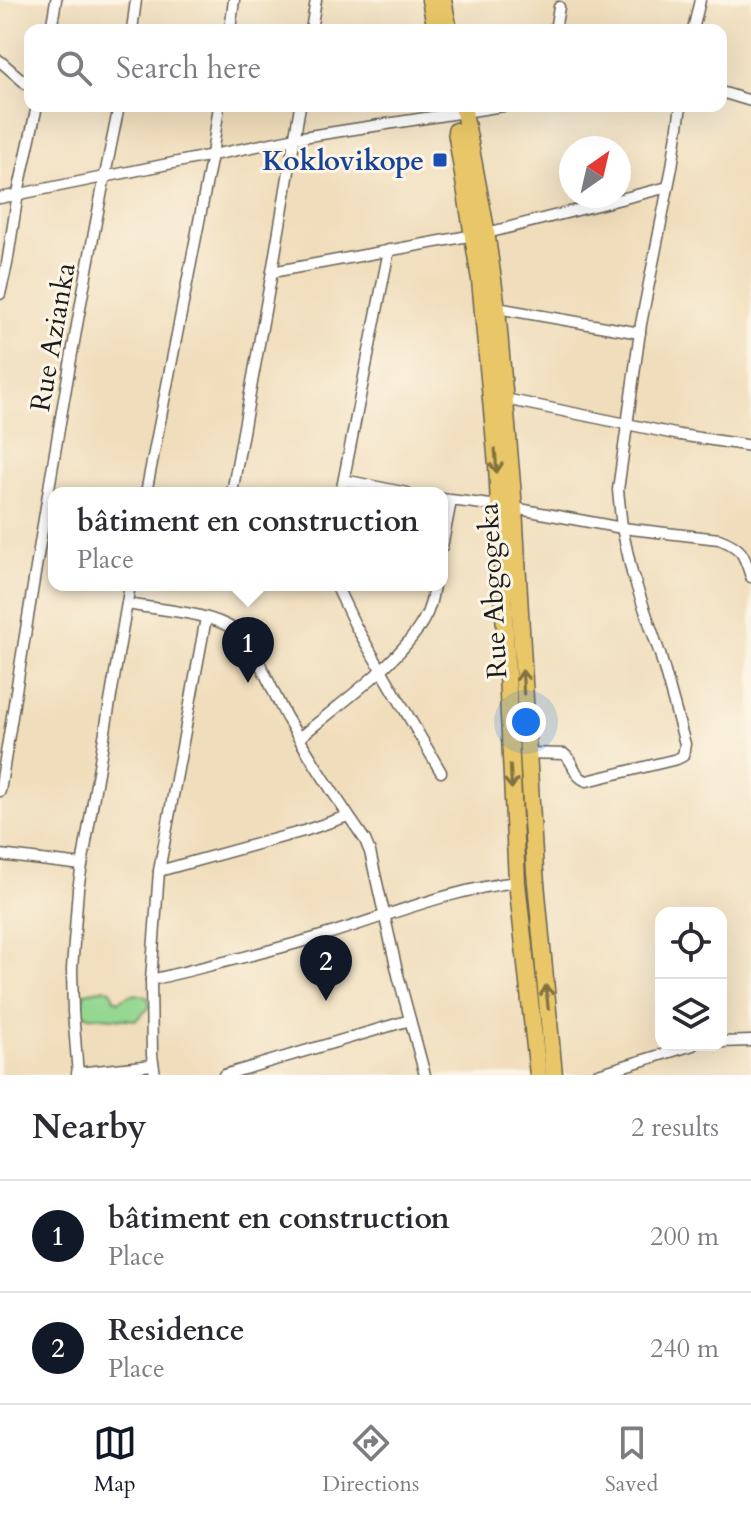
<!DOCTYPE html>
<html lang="en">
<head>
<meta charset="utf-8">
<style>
	:root { --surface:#fff; --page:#f7f7f7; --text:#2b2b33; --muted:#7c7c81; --line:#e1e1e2; --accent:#111827 }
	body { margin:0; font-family:Cardo,serif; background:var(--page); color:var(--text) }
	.controls { position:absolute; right:24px; bottom:24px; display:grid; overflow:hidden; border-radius:16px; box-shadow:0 8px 32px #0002 }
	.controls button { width:72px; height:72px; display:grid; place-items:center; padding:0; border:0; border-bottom:2px solid var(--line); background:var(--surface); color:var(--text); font:40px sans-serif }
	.compass { position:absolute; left:559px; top:136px; width:72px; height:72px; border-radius:50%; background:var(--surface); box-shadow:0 8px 32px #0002; rotate:34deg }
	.you { position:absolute; left:526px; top:722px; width:28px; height:28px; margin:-20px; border:6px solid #fff; border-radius:50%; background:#1a73e8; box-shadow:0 0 0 12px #1a73e833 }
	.badge { display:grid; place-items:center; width:52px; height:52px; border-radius:50%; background:var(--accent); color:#fff; font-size:26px; font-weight:700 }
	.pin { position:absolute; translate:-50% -66px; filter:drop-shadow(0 2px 4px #0008) }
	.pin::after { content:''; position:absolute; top:42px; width:28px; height:24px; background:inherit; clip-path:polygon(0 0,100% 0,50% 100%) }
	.popup { position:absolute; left:48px; top:487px; width:400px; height:104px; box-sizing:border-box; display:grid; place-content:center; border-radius:16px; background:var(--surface); filter:drop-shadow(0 2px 6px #0005); font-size:26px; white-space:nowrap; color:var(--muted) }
	.popup b { font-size:30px; color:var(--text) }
	.popup::after { content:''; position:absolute; left:50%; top:100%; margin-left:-16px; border:16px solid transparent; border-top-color:var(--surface) }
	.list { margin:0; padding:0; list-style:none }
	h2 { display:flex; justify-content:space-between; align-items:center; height:104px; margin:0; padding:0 32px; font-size:34px }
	h2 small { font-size:26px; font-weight:400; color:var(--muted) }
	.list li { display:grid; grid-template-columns:52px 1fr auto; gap:24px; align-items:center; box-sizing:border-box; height:112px; padding:0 32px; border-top:2px solid var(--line) }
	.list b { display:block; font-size:30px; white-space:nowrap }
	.list p { margin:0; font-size:26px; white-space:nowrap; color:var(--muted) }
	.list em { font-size:26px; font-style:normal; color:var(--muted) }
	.icon { flex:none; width:44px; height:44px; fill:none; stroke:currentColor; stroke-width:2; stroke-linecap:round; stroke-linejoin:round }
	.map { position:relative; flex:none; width:751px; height:1075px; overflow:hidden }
	.search { position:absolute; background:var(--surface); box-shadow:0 8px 32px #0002; left:24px; right:24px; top:24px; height:88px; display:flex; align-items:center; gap:20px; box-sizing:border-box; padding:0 28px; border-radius:16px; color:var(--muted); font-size:30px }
	.sheet { height:328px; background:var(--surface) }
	nav { display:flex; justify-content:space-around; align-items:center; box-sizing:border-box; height:112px; border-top:2px solid var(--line); background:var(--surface); font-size:22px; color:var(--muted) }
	nav a { display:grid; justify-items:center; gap:4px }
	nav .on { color:var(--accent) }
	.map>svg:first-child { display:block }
	.green { fill:#93d790; stroke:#587a56; stroke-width:2 }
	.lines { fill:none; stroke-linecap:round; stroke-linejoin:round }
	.street-casing { stroke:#666054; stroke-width:13 }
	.primary-casing { stroke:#666054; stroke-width:19 }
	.street { stroke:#fff; stroke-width:10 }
	.primary { stroke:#e9c769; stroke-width:16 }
	.oneway { stroke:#827242 }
	.transit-dot { fill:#1a4fb4; stroke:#fcf5e5; stroke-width:3 }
	.labels { text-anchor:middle; stroke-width:6; stroke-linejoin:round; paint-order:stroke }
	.transit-label { font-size:28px; font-weight:bold; fill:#164399; stroke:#fcf5e5; text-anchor:end }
	.street-label { font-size:28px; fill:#1c1c1c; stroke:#fcf5e5 }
</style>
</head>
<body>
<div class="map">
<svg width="751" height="1075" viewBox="0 0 751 1075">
	<rect width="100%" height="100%" fill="#fcf5e5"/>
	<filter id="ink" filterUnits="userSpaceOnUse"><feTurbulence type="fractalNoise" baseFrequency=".0125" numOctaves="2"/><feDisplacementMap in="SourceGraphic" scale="16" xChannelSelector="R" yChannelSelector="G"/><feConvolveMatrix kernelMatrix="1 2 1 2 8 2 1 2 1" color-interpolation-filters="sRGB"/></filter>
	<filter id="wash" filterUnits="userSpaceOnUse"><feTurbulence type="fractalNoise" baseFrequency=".006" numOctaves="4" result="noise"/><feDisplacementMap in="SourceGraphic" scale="32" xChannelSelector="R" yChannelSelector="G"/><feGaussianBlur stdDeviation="1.8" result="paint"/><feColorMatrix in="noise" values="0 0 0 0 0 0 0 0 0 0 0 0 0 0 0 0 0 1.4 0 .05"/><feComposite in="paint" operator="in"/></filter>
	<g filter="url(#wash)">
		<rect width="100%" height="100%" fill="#f0ddbb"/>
		<path class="green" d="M106 989 111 990 114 999 119 1001C127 994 139 992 148 998L150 1007 136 1020 89 1016 81 1012 84 993Z"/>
	</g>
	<g filter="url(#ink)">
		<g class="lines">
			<g class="street-casing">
				<g id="street">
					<polyline points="51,30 56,0"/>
					<polyline points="132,30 136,0"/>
					<polyline points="230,30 234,0"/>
					<polyline points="311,30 316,0"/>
					<polyline points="555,30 559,7"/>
					<polyline points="693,30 700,0"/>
					<polyline points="0,61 30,87"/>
					<polyline points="721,92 751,101"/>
					<polyline points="0,198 296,138 503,106"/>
					<polyline points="487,233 668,187"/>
					<polyline points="272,272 474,235"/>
					<polyline points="0,294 7,264 18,193 37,106"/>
					<polyline points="497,308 640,333"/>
					<polyline points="505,399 680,435 751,446"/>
					<polyline points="344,480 407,493"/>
					<polyline points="146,493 212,155 219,106"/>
					<polyline points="232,493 272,272 300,106"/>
					<polyline points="341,493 389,250"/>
					<polyline points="442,499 499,506"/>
					<path d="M514 508 622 528 719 539C743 548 744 555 751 577"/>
					<polyline points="442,547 451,501"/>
					<polyline points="336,585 355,625 441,772"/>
					<path d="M127 604C159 610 208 612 235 630 256 645 274 697 288 720 312 761 338 801 365 840L370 852 398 975 425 1075"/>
					<path d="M299 738C336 707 400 662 423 621 430 610 432 598 434 585"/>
					<path d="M527 753 564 754C575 762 573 777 587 781L677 759 683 756 685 744 660 654 632 573 622 528 618 490 641 324 672 167 681 106"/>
					<path d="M0 791C37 562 72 333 119 106"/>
					<polyline points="0,855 82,865"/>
					<polyline points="159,871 304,831 348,816"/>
					<path d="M151 980C210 965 270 952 328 934 390 915 453 889 517 882"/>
					<polyline points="721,1042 751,1041"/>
					<polyline points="77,1073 153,1065"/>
					<polyline points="78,1075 73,1012 72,969 78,889 130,585"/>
					<polyline points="155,1075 152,1055 151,980 159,871 206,618"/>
					<polyline points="224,1075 410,1020"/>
					<polyline points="595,1075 693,1045"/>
				</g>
			</g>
			<g class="primary-casing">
				<g id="primary">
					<polyline points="430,0 436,30"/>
					<polyline points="443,0 449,30"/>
					<polyline points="463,106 485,224 497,308 514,508 535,872 554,1075"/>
					<polyline points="456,131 480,280 497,465 517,882 538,1075"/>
				</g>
			</g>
			<use href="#street" class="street"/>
			<use href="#primary" class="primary"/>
		</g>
		<defs><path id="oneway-shaft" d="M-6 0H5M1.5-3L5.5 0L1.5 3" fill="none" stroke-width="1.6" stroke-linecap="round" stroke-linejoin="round" transform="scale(2)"/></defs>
		<g class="oneway">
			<use href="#oneway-shaft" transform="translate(496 461) rotate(86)"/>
			<use href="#oneway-shaft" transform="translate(523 682) rotate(-93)"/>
			<use href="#oneway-shaft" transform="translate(511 777) rotate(87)"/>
			<use href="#oneway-shaft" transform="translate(547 997) rotate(-96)"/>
		</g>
	</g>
	<rect class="transit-dot" x="432" y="152" width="16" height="16" rx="4"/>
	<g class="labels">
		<g class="transit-label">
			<text x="424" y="170">Koklovikope</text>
		</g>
		<g class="street-label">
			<text transform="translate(52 337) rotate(-80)" y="10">Rue Azianka</text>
			<text transform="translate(492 591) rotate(-93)" y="10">Rue Abgogeka</text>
		</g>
	</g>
</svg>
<div class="controls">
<button><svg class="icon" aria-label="locate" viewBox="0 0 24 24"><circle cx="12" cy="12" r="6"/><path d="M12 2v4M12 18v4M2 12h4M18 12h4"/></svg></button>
<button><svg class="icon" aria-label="layers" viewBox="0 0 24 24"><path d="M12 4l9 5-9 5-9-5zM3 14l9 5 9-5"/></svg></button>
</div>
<svg class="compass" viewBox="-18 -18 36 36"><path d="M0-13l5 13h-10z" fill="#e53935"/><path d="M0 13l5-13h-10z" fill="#7c7c81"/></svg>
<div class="you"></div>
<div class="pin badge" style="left:248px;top:683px">1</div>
<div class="popup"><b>bâtiment en construction</b>Place</div>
<div class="pin badge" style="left:326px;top:1001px">2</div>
<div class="search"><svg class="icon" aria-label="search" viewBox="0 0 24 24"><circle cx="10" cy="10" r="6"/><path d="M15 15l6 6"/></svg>Search here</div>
</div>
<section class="sheet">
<h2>Nearby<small>2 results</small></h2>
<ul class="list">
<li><span class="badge">1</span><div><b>bâtiment en construction</b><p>Place</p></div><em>200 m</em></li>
<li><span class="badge">2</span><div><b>Residence</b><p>Place</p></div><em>240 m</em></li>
</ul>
</section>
<nav>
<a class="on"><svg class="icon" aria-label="map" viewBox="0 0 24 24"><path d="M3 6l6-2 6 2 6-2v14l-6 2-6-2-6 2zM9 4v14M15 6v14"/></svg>Map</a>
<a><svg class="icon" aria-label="directions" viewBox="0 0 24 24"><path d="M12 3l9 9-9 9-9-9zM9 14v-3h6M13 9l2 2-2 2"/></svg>Directions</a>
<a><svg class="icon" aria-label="saved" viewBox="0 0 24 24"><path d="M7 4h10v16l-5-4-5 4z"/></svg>Saved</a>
</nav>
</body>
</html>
